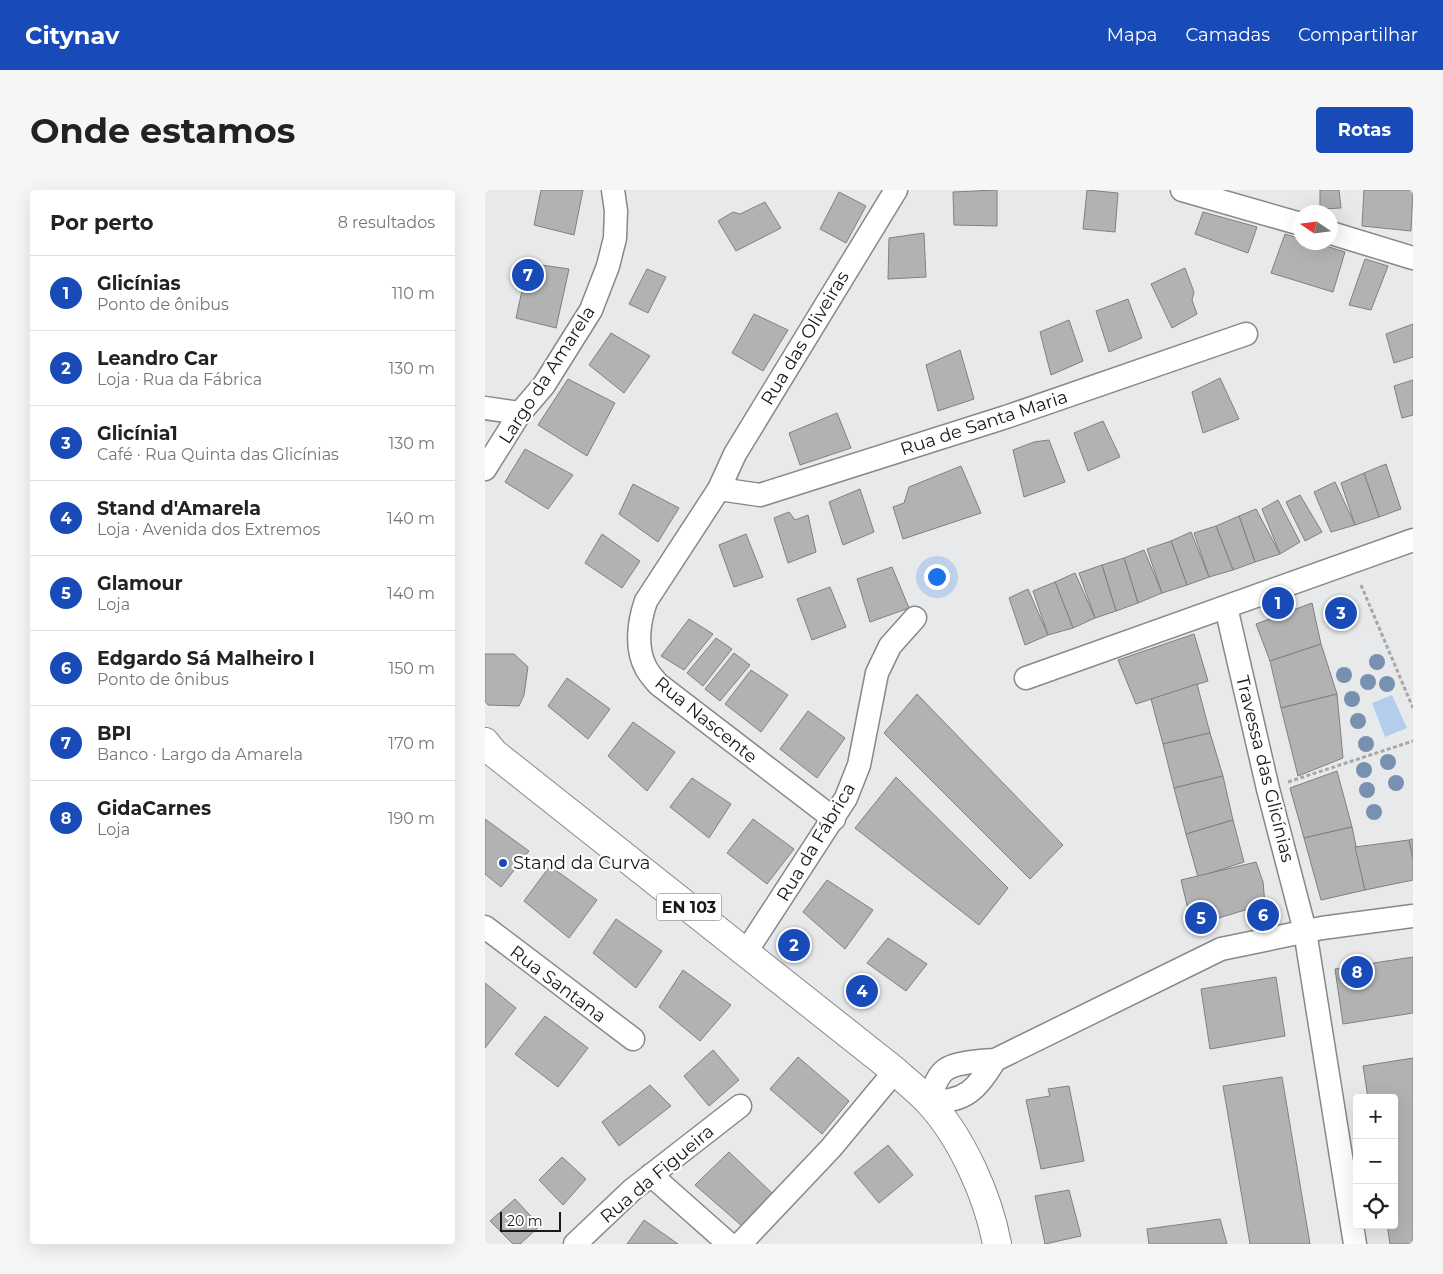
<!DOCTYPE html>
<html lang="pt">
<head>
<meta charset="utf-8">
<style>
	:root { --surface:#fff; --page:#f6f6f6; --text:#222; --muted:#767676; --line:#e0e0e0; --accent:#184bb7 }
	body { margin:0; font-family:Montserrat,sans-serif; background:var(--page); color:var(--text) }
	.controls { position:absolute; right:15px; bottom:15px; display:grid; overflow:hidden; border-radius:5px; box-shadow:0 5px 20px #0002 }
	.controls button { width:45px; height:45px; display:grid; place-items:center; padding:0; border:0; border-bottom:1px solid var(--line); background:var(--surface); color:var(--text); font:25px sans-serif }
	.compass { position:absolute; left:808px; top:15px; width:45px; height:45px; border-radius:50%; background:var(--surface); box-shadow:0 5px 20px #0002; rotate:283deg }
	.scale { position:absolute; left:15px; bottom:12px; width:61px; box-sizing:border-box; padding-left:5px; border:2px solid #181919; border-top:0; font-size:14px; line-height:18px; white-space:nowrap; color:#181919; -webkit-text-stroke:4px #fff; paint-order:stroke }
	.you { position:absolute; left:451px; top:386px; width:18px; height:18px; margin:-12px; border:4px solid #fff; border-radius:50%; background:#1a73e8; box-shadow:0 0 0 8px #1a73e833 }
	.badge { display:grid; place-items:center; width:32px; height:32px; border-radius:50%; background:var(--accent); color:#fff; font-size:16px; font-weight:700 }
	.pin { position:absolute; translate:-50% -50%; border:2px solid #fff; box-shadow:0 1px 5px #0006 }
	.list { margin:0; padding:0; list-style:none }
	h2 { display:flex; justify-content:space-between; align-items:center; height:65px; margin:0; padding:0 20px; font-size:21px }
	h2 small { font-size:16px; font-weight:400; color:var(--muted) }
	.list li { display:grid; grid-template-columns:32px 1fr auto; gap:15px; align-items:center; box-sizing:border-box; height:75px; padding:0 20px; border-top:1px solid var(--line) }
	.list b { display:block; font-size:19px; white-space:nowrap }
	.list p { margin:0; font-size:16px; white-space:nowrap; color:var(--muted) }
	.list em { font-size:16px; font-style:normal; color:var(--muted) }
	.icon { flex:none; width:28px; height:28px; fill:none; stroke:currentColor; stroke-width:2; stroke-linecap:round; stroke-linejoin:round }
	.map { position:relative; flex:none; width:928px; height:1054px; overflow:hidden; border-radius:5px }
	header { display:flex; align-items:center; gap:30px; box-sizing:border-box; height:70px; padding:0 25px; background:var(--accent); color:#fff }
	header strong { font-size:24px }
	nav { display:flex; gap:28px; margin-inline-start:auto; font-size:18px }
	.intro { display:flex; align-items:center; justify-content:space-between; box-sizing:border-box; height:120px; padding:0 30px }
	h1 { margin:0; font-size:35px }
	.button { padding:12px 22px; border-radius:5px; background:var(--accent); color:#fff; font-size:18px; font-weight:700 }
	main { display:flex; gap:30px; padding:0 30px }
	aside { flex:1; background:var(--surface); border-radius:5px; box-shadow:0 5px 20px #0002 }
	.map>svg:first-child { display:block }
	.green { fill:#b5cded }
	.building { fill:#b1b2b4; stroke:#7f8081 }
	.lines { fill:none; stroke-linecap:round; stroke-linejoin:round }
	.minor-casing { stroke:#878889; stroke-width:25 }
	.major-casing { stroke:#878889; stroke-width:30 }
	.path { stroke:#a6a7a8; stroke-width:3; stroke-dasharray:4 2.5; stroke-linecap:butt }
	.minor { stroke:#fff; stroke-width:22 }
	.major { stroke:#fff; stroke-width:28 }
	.tree { fill:#7891b1 }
	.poi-dot { fill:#184bb7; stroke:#fff; stroke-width:2 }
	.labels { text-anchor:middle; stroke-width:4.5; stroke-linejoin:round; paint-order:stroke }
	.shield { fill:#fff; stroke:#5d5e5e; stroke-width:1 }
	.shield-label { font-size:16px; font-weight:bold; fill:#181919 }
	.street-label { font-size:18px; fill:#181919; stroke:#fff }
	.poi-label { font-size:18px; fill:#181919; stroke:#fff; text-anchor:start }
</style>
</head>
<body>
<header>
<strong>Citynav</strong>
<nav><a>Mapa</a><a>Camadas</a><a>Compartilhar</a></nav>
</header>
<div class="intro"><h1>Onde estamos</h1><a class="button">Rotas</a></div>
<main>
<aside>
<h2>Por perto<small>8 resultados</small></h2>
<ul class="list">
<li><span class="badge">1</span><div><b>Glicínias</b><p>Ponto de ônibus</p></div><em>110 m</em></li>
<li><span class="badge">2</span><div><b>Leandro Car</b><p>Loja · Rua da Fábrica</p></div><em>130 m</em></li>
<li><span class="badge">3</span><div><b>Glicínia1</b><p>Café · Rua Quinta das Glicínias</p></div><em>130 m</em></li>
<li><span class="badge">4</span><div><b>Stand d'Amarela</b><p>Loja · Avenida dos Extremos</p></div><em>140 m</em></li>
<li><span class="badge">5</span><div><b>Glamour</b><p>Loja</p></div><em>140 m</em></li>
<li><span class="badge">6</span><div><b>Edgardo Sá Malheiro I</b><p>Ponto de ônibus</p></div><em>150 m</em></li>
<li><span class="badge">7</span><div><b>BPI</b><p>Banco · Largo da Amarela</p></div><em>170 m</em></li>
<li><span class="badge">8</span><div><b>GidaCarnes</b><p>Loja</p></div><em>190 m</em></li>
</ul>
</aside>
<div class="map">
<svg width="928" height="1054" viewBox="0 0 928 1054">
	<rect width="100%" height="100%" fill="#e8e9eb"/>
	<polygon class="green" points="907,505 922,538 900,547 887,513"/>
	<g class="building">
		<polygon points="56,0 98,0 89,45 49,35"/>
		<polygon points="512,0 512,36 469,35 468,2"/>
		<polygon points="602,0 633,3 630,42 598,39"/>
		<polygon points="835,0 854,0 856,18 835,19"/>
		<polygon points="879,0 928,0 926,41 877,36"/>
		<polygon points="354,2 381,16 361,53 335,39"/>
		<polygon points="280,12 296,38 251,61 233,31 248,22 255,24"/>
		<polygon points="718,22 772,37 763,63 710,44"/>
		<polygon points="439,43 441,87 403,89 404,48"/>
		<polygon points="800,44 816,49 816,52 828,52 860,62 848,102 786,83"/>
		<polygon points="880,69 903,76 886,120 864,115"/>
		<polygon points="43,73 84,79 71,138 31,128"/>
		<polygon points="700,78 709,102 707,110 712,124 687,138 666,94"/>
		<polygon points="162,79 181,87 163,123 144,114"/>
		<polygon points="643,109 657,148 624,162 611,121"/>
		<polygon points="269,124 303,140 278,181 247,163"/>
		<polygon points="584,130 598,171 566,185 555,142"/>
		<polygon points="928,134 928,167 909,173 901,144"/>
		<polygon points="126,143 165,166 139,203 104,175"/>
		<polygon points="475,160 489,209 453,221 441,175"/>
		<polygon points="735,188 754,229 718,243 707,202"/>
		<polygon points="83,189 130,213 102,266 53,235"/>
		<polygon points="928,190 928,225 917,228 909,196"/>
		<polygon points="352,223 366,258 315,275 304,243"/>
		<polygon points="618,231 635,267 603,281 589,243"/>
		<polygon points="564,250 580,292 539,307 528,260 549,252"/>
		<polygon points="40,259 88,285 63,319 20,292"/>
		<polygon points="901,274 916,319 894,327 879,283"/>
		<polygon points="476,276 496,323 418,349 408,317 419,313 424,297"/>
		<polygon points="879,283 894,327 870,335 856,293"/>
		<polygon points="850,292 870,335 846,342 829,302"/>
		<polygon points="148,294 194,318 173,352 134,324"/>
		<polygon points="375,299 389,342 358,355 344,312"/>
		<polygon points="815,305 837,342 820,351 801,312"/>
		<polygon points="793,310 815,352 795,364 777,319"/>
		<polygon points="771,319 795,364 770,372 754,326"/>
		<polygon points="304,322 310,330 323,325 331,362 303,373 289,328"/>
		<polygon points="754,326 770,372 748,380 731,336"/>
		<polygon points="731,336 748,380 724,387 709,343"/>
		<polygon points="706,342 724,387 702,395 686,351"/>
		<polygon points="117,344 155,371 137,398 100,373"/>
		<polygon points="261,344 278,387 249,397 234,355"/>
		<polygon points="686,351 702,395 677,403 662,359"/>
		<polygon points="659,360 677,403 653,413 639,368"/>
		<polygon points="639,368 653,413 631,421 617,375"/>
		<polygon points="617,375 631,421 610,428 594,383"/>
		<polygon points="407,377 424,418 385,432 372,389"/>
		<polygon points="590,383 610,428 588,438 570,392"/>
		<polygon points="570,392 588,438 563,445 548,401"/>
		<polygon points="345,397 361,437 327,450 312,409"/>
		<polygon points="543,399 563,445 540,455 524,408"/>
		<polygon points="827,413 836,454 785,471 771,434"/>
		<polygon points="204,429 228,444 199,480 176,466"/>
		<polygon points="709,444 723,491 651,514 633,470"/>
		<polygon points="231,448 247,459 218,496 202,483"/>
		<polygon points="836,454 852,504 796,518 785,471"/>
		<polygon points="249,463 265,475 235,511 220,499"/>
		<polygon points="0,464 29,464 43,477 39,505 34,516 3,515 0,511"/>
		<polygon points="266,480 303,505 276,542 240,514"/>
		<polygon points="82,488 125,519 103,549 63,516"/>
		<polygon points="712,494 725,543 678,554 666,509"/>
		<polygon points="432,504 578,655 545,689 399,543"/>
		<polygon points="852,504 858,568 813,586 796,518"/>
		<polygon points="323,521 360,548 332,588 295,559"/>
		<polygon points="148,532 190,562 162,601 123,566"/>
		<polygon points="725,543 738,586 689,598 678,554"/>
		<polygon points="852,581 867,637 819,648 805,598"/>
		<polygon points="738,586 748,630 701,644 689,598"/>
		<polygon points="411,587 523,698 494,735 370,638"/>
		<polygon points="207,588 246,614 224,648 185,617"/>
		<polygon points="0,629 44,661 16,697 0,684"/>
		<polygon points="268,629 309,659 282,694 242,663"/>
		<polygon points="748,630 759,672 713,687 701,644"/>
		<polygon points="867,637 880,700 836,710 819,648"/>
		<polygon points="928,649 928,669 924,650"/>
		<polygon points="924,650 928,669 928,690 880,700 870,657"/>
		<polygon points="771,672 778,692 780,714 707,736 696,690"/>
		<polygon points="65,676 112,710 84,748 39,711"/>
		<polygon points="342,690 388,720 360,759 318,722"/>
		<polygon points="131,729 177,761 151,798 108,763"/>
		<polygon points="403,748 442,774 421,801 382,773"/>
		<polygon points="928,767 928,823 858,834 850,779"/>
		<polygon points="198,780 246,815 215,851 174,817"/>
		<polygon points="791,787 800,846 725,859 716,799"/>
		<polygon points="0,793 31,818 0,858"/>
		<polygon points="60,826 103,858 73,897 30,864"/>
		<polygon points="228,860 254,890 224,916 199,886"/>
		<polygon points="313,867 364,911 337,944 285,899"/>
		<polygon points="928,868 928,1054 905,1054 902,1035 909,1035 909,908 883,908 878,876"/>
		<polygon points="797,887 825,1054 765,1054 738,896"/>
		<polygon points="165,895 186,916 134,956 117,932"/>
		<polygon points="584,896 599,971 556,979 541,910 565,906 563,899"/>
		<polygon points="403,955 428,985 394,1013 369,983"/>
		<polygon points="244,962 288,1004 257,1036 210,995"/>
		<polygon points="77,967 101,989 78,1015 54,990"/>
		<polygon points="584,1000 596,1046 560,1054 550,1006"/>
		<polygon points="30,1009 55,1036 35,1054 28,1054 5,1031"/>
		<polygon points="735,1029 742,1054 664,1054 662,1039"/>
		<polygon points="159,1030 193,1054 142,1054"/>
	</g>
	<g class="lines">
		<g class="minor-casing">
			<g id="minor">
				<polyline points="697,0 816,34"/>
				<polyline points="846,43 928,68"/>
				<polyline points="0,218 35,223"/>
				<polyline points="0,279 35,223 59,195 106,120 123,76 130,48 131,21 128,0"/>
				<polyline points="234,299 275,305 521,227 761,144"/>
				<polyline points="741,417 783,599 820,741 870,1054"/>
				<polyline points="541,488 928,350"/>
				<path d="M349 629 173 494C169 489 164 484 161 478 150 458 154 431 161 411L234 299 250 264 411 0"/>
				<polyline points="0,737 148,849"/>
				<polyline points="261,762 361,608 374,575 392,483 405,456 430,428"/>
				<path d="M510 870C491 900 481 912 444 912 447 902 451 887 460 880 470 872 497 871 510 870L736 759 837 738 928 726"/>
				<polyline points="166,985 244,1054"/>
				<polyline points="90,1054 147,1000 255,916"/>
				<polyline points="255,1054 346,958 410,881"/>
			</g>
		</g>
		<g class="major-casing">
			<path id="major" d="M0 552 9 563 410 881C421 891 434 901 444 912 477 948 503 1006 512 1054"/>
		</g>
		<g class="path">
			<polyline points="876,395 928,518"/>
			<polyline points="803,592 928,551"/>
		</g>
		<use href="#minor" class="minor"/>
		<use href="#major" class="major"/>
	</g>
	<g class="tree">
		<circle cx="892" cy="472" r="8"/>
		<circle cx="859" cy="485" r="8"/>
		<circle cx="883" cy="492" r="8"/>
		<circle cx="902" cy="494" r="8"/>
		<circle cx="867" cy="509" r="8"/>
		<circle cx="873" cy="531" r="8"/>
		<circle cx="881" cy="554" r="8"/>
		<circle cx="903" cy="572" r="8"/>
		<circle cx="879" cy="580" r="8"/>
		<circle cx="911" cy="593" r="8"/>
		<circle cx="882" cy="600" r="8"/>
		<circle cx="889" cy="622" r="8"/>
	</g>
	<circle class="poi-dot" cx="18" cy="673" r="5"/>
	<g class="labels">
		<rect class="shield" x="171.5" y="703.5" width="65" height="27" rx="4"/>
		<g class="shield-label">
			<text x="204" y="723">EN 103</text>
		</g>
		<g class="street-label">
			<text transform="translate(320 148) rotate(-59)" y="6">Rua das Oliveiras</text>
			<text transform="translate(62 185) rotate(-57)" y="6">Largo da Amarela</text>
			<text transform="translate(499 233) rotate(-18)" y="6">Rua de Santa Maria</text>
			<text transform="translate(221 530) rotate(39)" y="6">Rua Nascente</text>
			<text transform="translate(780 579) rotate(76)" y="6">Travessa das Glicínias</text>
			<text transform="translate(331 652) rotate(-59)" y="6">Rua da Fábrica</text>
			<text transform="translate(73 794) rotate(37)" y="6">Rua Santana</text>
			<text transform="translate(172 984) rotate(-40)" y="6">Rua da Figueira</text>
		</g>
		<g class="poi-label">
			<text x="28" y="679">Stand da Curva</text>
		</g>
	</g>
</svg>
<div class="controls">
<button>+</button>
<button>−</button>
<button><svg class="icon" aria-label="locate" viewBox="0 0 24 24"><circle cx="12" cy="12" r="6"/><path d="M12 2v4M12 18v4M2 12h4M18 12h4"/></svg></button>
</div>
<svg class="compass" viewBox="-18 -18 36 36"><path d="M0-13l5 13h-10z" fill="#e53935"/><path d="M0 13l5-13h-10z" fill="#767676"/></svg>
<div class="scale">20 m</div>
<div class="you"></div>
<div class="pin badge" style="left:793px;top:413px">1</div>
<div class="pin badge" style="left:309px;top:755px">2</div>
<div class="pin badge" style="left:856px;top:423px">3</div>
<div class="pin badge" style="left:377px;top:801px">4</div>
<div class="pin badge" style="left:716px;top:728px">5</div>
<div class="pin badge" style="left:778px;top:725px">6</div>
<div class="pin badge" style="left:43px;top:85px">7</div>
<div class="pin badge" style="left:872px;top:782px">8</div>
</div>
</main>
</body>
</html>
